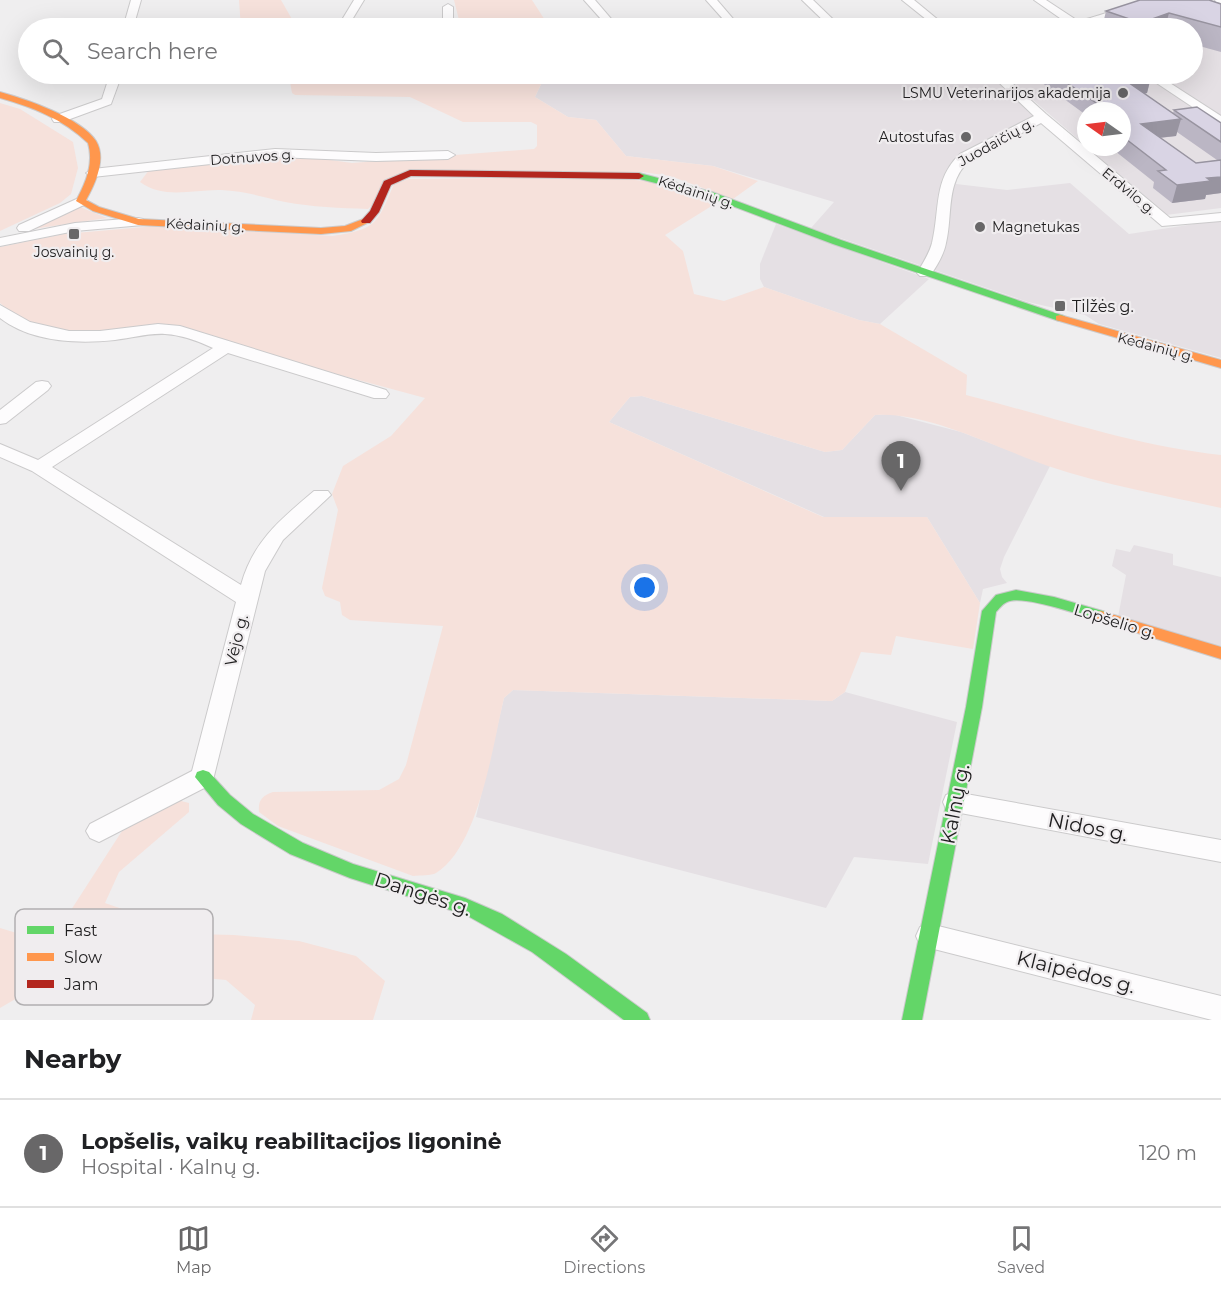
<!DOCTYPE html>
<html lang="en">
<head>
<meta charset="utf-8">
<style>
	:root { --surface:#fff; --page:#f2f2f2; --text:#202124; --muted:#757577; --line:#e0e0e0; --accent:#686768 }
	body { margin:0; font-family:Montserrat,sans-serif; background:var(--page); color:var(--text) }
	.compass { position:absolute; left:1077px; top:102px; width:54px; height:54px; border-radius:50%; background:var(--surface); box-shadow:0 6px 24px #0002; rotate:284deg }
	.you { position:absolute; left:645px; top:588px; width:21px; height:21px; margin:-15px; border:4px solid #fff; border-radius:50%; background:#1a73e8; box-shadow:0 0 0 9px #1a73e833 }
	.badge { display:grid; place-items:center; width:39px; height:39px; border-radius:50%; background:var(--accent); color:#fff; font-size:20px; font-weight:700 }
	.pin { position:absolute; translate:-50% -50px; filter:drop-shadow(0 2px 3px #0008) }
	.pin::after { content:''; position:absolute; top:32px; width:21px; height:18px; background:inherit; clip-path:polygon(0 0,100% 0,50% 100%) }
	.list { margin:0; padding:0; list-style:none }
	h2 { display:flex; justify-content:space-between; align-items:center; height:78px; margin:0; padding:0 24px; font-size:26px }
	h2 small { font-size:20px; font-weight:400; color:var(--muted) }
	.list li { display:grid; grid-template-columns:39px 1fr auto; gap:18px; align-items:center; box-sizing:border-box; height:108px; padding:0 24px; border-top:2px solid var(--line) }
	.list b { display:block; font-size:22px; white-space:nowrap }
	.list p { margin:0; font-size:20px; white-space:nowrap; color:var(--muted) }
	.list em { font-size:20px; font-style:normal; color:var(--muted) }
	.icon { flex:none; width:33px; height:33px; fill:none; stroke:currentColor; stroke-width:2; stroke-linecap:round; stroke-linejoin:round }
	.map { position:relative; flex:none; width:1221px; height:1020px; overflow:hidden }
	.search { position:absolute; background:var(--surface); box-shadow:0 6px 24px #0002; left:18px; right:18px; top:18px; height:66px; display:flex; align-items:center; gap:15px; box-sizing:border-box; padding:0 21px; border-radius:33px; color:var(--muted); font-size:22px }
	.sheet { height:186px; background:var(--surface) }
	nav { display:flex; justify-content:space-around; align-items:center; box-sizing:border-box; height:84px; border-top:2px solid var(--line); background:var(--surface); font-size:16px; color:var(--muted) }
	nav a { display:grid; justify-items:center; gap:3px }
	nav .on { color:var(--accent) }
	.map>svg:first-child { display:block }
	.built { fill:#e5e0e4 }
	.green { fill:#f6e1db }
	.lines { fill:none; stroke-linecap:round; stroke-linejoin:round }
	.street-casing { stroke:#cbcacb; stroke-width:2 }
	.fast-casing { stroke:#cbcacb; stroke-width:2 }
	.slow-casing { stroke:#cbcacb; stroke-width:2 }
	.jam-casing { stroke:#cbcacb; stroke-width:2 }
	.street { fill:#fdfcfd; fill-rule:evenodd }
	.fast { fill:#63d668; fill-rule:evenodd }
	.slow { fill:#ff974d; fill-rule:evenodd }
	.jam { fill:#b3261e; fill-rule:evenodd }
	.wall { fill:#bbb6c4; fill-rule:evenodd }
	.shaded-wall { fill:#9894a0 }
	.building { fill:#d9d4e4; stroke:#9894a0; stroke-width:1.5 }
	.poi-dot { fill:#686768; stroke:#f0edef; stroke-width:2 }
	.labels { text-anchor:middle; stroke-width:4.5; stroke-linejoin:round; paint-order:stroke }
	.far-poi-label { font-size:14px; fill:#1f1e1f; stroke:#f0edef; text-anchor:end }
	.far-street-label { font-size:14px; fill:#1f1e1f; stroke:#f0edef }
	.poi-label { font-size:16px; fill:#1f1e1f; stroke:#f0edef; text-anchor:start }
	.street-label { font-size:16px; fill:#1f1e1f; stroke:#f0edef }
	.near-street-label { font-size:20px; fill:#1f1e1f; stroke:#f0edef }
	.key { fill:#f0edef; stroke:#b1afb1; stroke-width:1.5 }
	.key-label { font-size:16px; fill:#1f1e1f }
</style>
</head>
<body>
<div class="map">
<svg width="1221" height="1020" viewBox="0 0 1221 1020">
	<rect width="100%" height="100%" fill="#efeeef"/>
	<g class="built">
		<polygon points="1158,5 1221,25 1221,208 1166,215 1087,147 1122,147 1122,111 1086,111 1086,146 1003,74 1192,74 1192,28 1085,28 1118,21"/>
		<polygon points="546,74 611,74 618,77 661,76 669,74 989,74 1040,123 959,168 956,184 1007,190 1070,183 1129,234 1221,220 1221,358 1099,324 1085,315 1028,302 811,228 834,202 713,166 626,156 596,120 568,117 535,97"/>
		<polygon points="776,224 929,279 880,324 859,320 764,287 760,279 760,264"/>
		<polygon points="642,396 825,452 842,450 875,415 892,414 961,432 1050,466 1004,557 1000,569 1002,577 1007,583 983,589 980,603 927,517 824,517 609,422 630,397"/>
		<polygon points="1134,545 1173,554 1173,565 1221,577 1221,648 1118,617 1126,575 1112,566 1116,549 1130,552"/>
		<polygon points="513,690 832,701 845,692 957,722 928,864 854,857 826,908 476,817 504,698"/>
	</g>
	<g class="green">
		<polygon points="239,0 281,0 297,28 241,28"/>
		<polygon points="454,0 532,0 550,28 461,28"/>
		<path d="M254 74H546L535 97 568 117 596 120 626 156 713 166 758 181 733 199 670 176 643 172H406L368 209C340 208 312 207 285 202 262 197 245 191 221 190 195 189 164 200 140 182L149 170 275 156 309 157 352 163 534 149 537 146V125L531 122H463L410 97 295 95 292 93 289 76 282 74 256 77Z"/>
		<polygon points="0,103 20,109 73,142 78,168 71,194 60,203 0,231"/>
		<path d="M610 177 652 182 718 202 665 235 683 251 694 294 724 301 764 287 859 320 880 324 967 375 966 395C1050 416 1134 446 1221 455V508C1164 495 1104 485 1048 466 999 449 927 411 875 415L842 450 825 452 642 396 630 397 609 422 823 517H927L980 603 973 649 896 636 891 655 861 652 845 692 832 701 513 690 504 698C493 744 479 847 436 873 431 876 420 875 413 876L278 826 259 812C258 800 262 796 273 792L379 790 399 779 406 765 443 626 350 620 342 615 340 602 325 596 322 588 338 510 332 494 343 466 391 436 425 398 236 347 185 329 105 334 58 330 22 322 0 303V247L64 234 156 226 333 236C377 229 377 224 394 184L409 179Z"/>
		<polygon points="80,207 107,218 33,229"/>
		<polygon points="177,800 189,803 189,812 119,872 105,903 194,934 234,935 299,941 356,956 385,981 373,1020 251,1020 255,1005 226,980 72,966 0,1008 0,928 53,944 62,924 122,831"/>
	</g>
	<g class="lines">
		<g class="street-casing">
			<g id="street">
				<polygon points="131,0 141,0 133,28 123,28"/>
				<polygon points="354,0 364,0 347,28 337,28"/>
				<polygon points="584,0 595,0 619,28 609,28"/>
				<polygon points="706,0 717,0 741,28 731,28"/>
				<polygon points="802,0 813,0 842,28 831,28"/>
				<polygon points="902,0 914,0 948,28 937,28"/>
				<path d="M1034 0H1046L1078 21C1107 15 1134 0 1162 0L1107 21 1078 28H1052L1053 26 1067 23Z"/>
				<polygon points="1215,0 1221,0 1221,3 1216,2"/>
				<polygon points="448,4 453,7 453,28 443,28 443,7"/>
				<polygon points="110,74 122,74 111,104 62,122 54,122 52,119 54,116 102,99"/>
				<path d="M990 74H1002L1046 114 1170 218 1221 213V221L1162 226 1041 123 970 160C945 182 953 214 946 243 944 254 937 266 930 276H920L917 273C923 263 929 254 932 243 940 210 933 179 960 154L1034 116Z"/>
				<polygon points="1143,74 1156,74 1221,116 1221,126"/>
				<polygon points="275,149 376,153 448,151 455,155 448,159 376,161 275,157 93,177 86,173 93,169"/>
				<polygon points="81,197 88,201 86,204 29,231 19,231 17,228 19,225"/>
				<polygon points="138,218 143,219 145,222 143,225 75,231 0,246 0,238 75,223"/>
				<path d="M0 305 30 322 69 331H100L158 324 180 326 386 390 389 394 386 398H374L228 353 52 467 241 585C253 541 281 519 314 491H328L331 495 283 540 265 571 212 784 99 842 90 838 86 831 90 824 192 771 236 602 32 471 0 457V444L38 460 213 348C198 341 182 335 165 334 148 333 132 338 115 340 77 344 31 342 0 318Z"/>
				<polygon points="42,381 48,382 51,386 48,390 6,423 0,424 0,410 36,382"/>
				<polygon points="955,792 1221,840 1221,862 955,812 946,809 943,802 946,795"/>
				<polygon points="930,924 1221,996 1221,1020 1212,1020 930,948 920,945 916,936 920,927"/>
			</g>
		</g>
		<g class="fast-casing">
			<g id="fast">
				<polygon points="639,173 712,192 841,240 1064,316 1066,318 1060,321 1056,320 833,244 706,196 636,178 634,176"/>
				<path d="M1016 590 1054 597 1106 612 1108 616 1106 620 1101 621C1083 616 1022 594 1007 602 1002 604 999 609 996 612L982 707 922 1020H902L966 707 982 611 996 595Z"/>
				<polygon points="203,770 209,772 230,795 253,814 303,843 353,864 465,898 502,914 566,954 647,1013 650,1020 624,1020 532,952 466,915 350,878 290,854 241,824 218,805 195,777 197,772"/>
			</g>
		</g>
		<g class="slow-casing">
			<g id="slow">
				<path d="M0 92C26 99 81 118 96 141 107 159 95 184 86 200L99 207 139 219 321 228 345 226 366 218 371 221 351 231 321 234 138 225 93 211 76 201C86 182 94 164 88 143 63 119 32 107 0 98Z"/>
				<polygon points="1060,315 1221,360 1221,368 1056,320 1056,316"/>
				<polygon points="1101,611 1221,647 1221,659 1096,620 1094,616 1096,612"/>
			</g>
		</g>
		<g class="jam-casing">
			<polygon id="jam" points="410,170 639,173 644,176 639,179 411,176 391,185 379,212 370,223 362,223 361,221 370,211 384,181"/>
		</g>
		<use href="#street" class="street"/>
		<use href="#fast" class="fast"/>
		<use href="#slow" class="slow"/>
		<use href="#jam" class="jam"/>
	</g>
	<g class="wall">
		<polygon points="1140,0 1221,27 1221,52 1192,44 1192,28 1102,28 1106,11"/>
		<path d="M1005 74H1145L1151 77 1147 93 1145 94 1173 113 1174 110 1221 123V193L1206 195 1205 199 1172 203 1153 188 1154 182 1110 147H1122V111H1086V115L1030 74 1007 76ZM1177 132 1217 160 1196 163 1160 138 1176 136Z"/>
	</g>
	<g class="shaded-wall">
		<polygon points="1169,13 1165,28 1140,28 1141,23"/>
		<polygon points="1151,77 1147,93 1121,96 1125,80"/>
		<polygon points="1181,119 1176,136 1137,140 1141,124"/>
		<polygon points="1221,177 1221,193 1206,195 1205,199 1172,203 1177,185 1207,178"/>
	</g>
	<g class="building">
		<polygon points="1140,0 1209,0 1221,4 1221,27 1169,13 1141,23 1106,11"/>
		<polygon points="1068,24 1076,28 1017,28"/>
		<polygon points="1007,27 1010,28 997,28"/>
		<polygon points="1054,74 1145,74 1151,77 1125,80 1181,119 1141,124 1196,163 1221,160 1221,177 1207,178 1211,181 1177,185 1158,171 1166,170 1122,136 1122,111 1108,111"/>
		<polygon points="1197,107 1221,123 1221,142 1174,110"/>
	</g>
	<g class="poi-dot">
		<circle cx="1123" cy="93" r="6"/>
		<circle cx="966" cy="137" r="6"/>
		<circle cx="980" cy="227" r="6"/>
		<rect x="68" y="228" width="12" height="12" rx="3"/>
		<rect x="1054" y="300" width="12" height="12" rx="3"/>
	</g>
	<g class="labels">
		<g class="far-poi-label">
			<text x="1111" y="98">LSMU Veterinarijos akademija</text>
			<text x="954" y="142">Autostufas</text>
			<text x="992" y="232" text-anchor="start">Magnetukas</text>
			<text x="74" y="257" text-anchor="middle">Josvainių g.</text>
		</g>
		<g class="far-street-label">
			<text transform="translate(996 142) rotate(-29)" y="5">Juodaičių g.</text>
			<text transform="translate(252 157) rotate(-4)" y="5">Dotnuvos g.</text>
			<text transform="translate(1129 191) rotate(40)" y="5">Erdvilo g.</text>
			<text transform="translate(696 192) rotate(18)" y="5">Kėdainių g.</text>
			<text transform="translate(205 225) rotate(3)" y="5">Kėdainių g.</text>
			<text transform="translate(1156 347) rotate(15)" y="5">Kėdainių g.</text>
		</g>
		<g class="poi-label">
			<text x="1072" y="312">Tilžės g.</text>
		</g>
		<g class="street-label">
			<text transform="translate(1115 621) rotate(17)" y="6">Lopšelio g.</text>
			<text transform="translate(236 640) rotate(-76)" y="6">Vėjo g.</text>
		</g>
		<g class="near-street-label">
			<text transform="translate(955 804) rotate(-79)" y="7">Kalnų g.</text>
			<text transform="translate(1088 827) rotate(11)" y="7">Nidos g.</text>
			<text transform="translate(423 894) rotate(18)" y="7">Dangės g.</text>
			<text transform="translate(1076 972) rotate(14)" y="7">Klaipėdos g.</text>
		</g>
	</g>
	<rect x="15" y="909" width="198" height="96" rx="9" class="key"/>
	<rect x="27" y="926" width="27" height="8" fill="#63d668"/>
	<rect x="27" y="953" width="27" height="8" fill="#ff974d"/>
	<rect x="27" y="980" width="27" height="8" fill="#b3261e"/>
	<g class="key-label">
		<text x="64" y="936">Fast</text>
		<text x="64" y="963">Slow</text>
		<text x="64" y="990">Jam</text>
	</g>
</svg>
<svg class="compass" viewBox="-18 -18 36 36"><path d="M0-13l5 13h-10z" fill="#e53935"/><path d="M0 13l5-13h-10z" fill="#757577"/></svg>
<div class="you"></div>
<div class="pin badge" style="left:901px;top:491px">1</div>
<div class="search"><svg class="icon" aria-label="search" viewBox="0 0 24 24"><circle cx="10" cy="10" r="6"/><path d="M15 15l6 6"/></svg>Search here</div>
</div>
<section class="sheet">
<h2>Nearby<small></small></h2>
<ul class="list">
<li><span class="badge">1</span><div><b>Lopšelis, vaikų reabilitacijos ligoninė</b><p>Hospital · Kalnų g.</p></div><em>120 m</em></li>
</ul>
</section>
<nav>
<a class="on"><svg class="icon" aria-label="map" viewBox="0 0 24 24"><path d="M3 6l6-2 6 2 6-2v14l-6 2-6-2-6 2zM9 4v14M15 6v14"/></svg>Map</a>
<a><svg class="icon" aria-label="directions" viewBox="0 0 24 24"><path d="M12 3l9 9-9 9-9-9zM9 14v-3h6M13 9l2 2-2 2"/></svg>Directions</a>
<a><svg class="icon" aria-label="saved" viewBox="0 0 24 24"><path d="M7 4h10v16l-5-4-5 4z"/></svg>Saved</a>
</nav>
</body>
</html>
